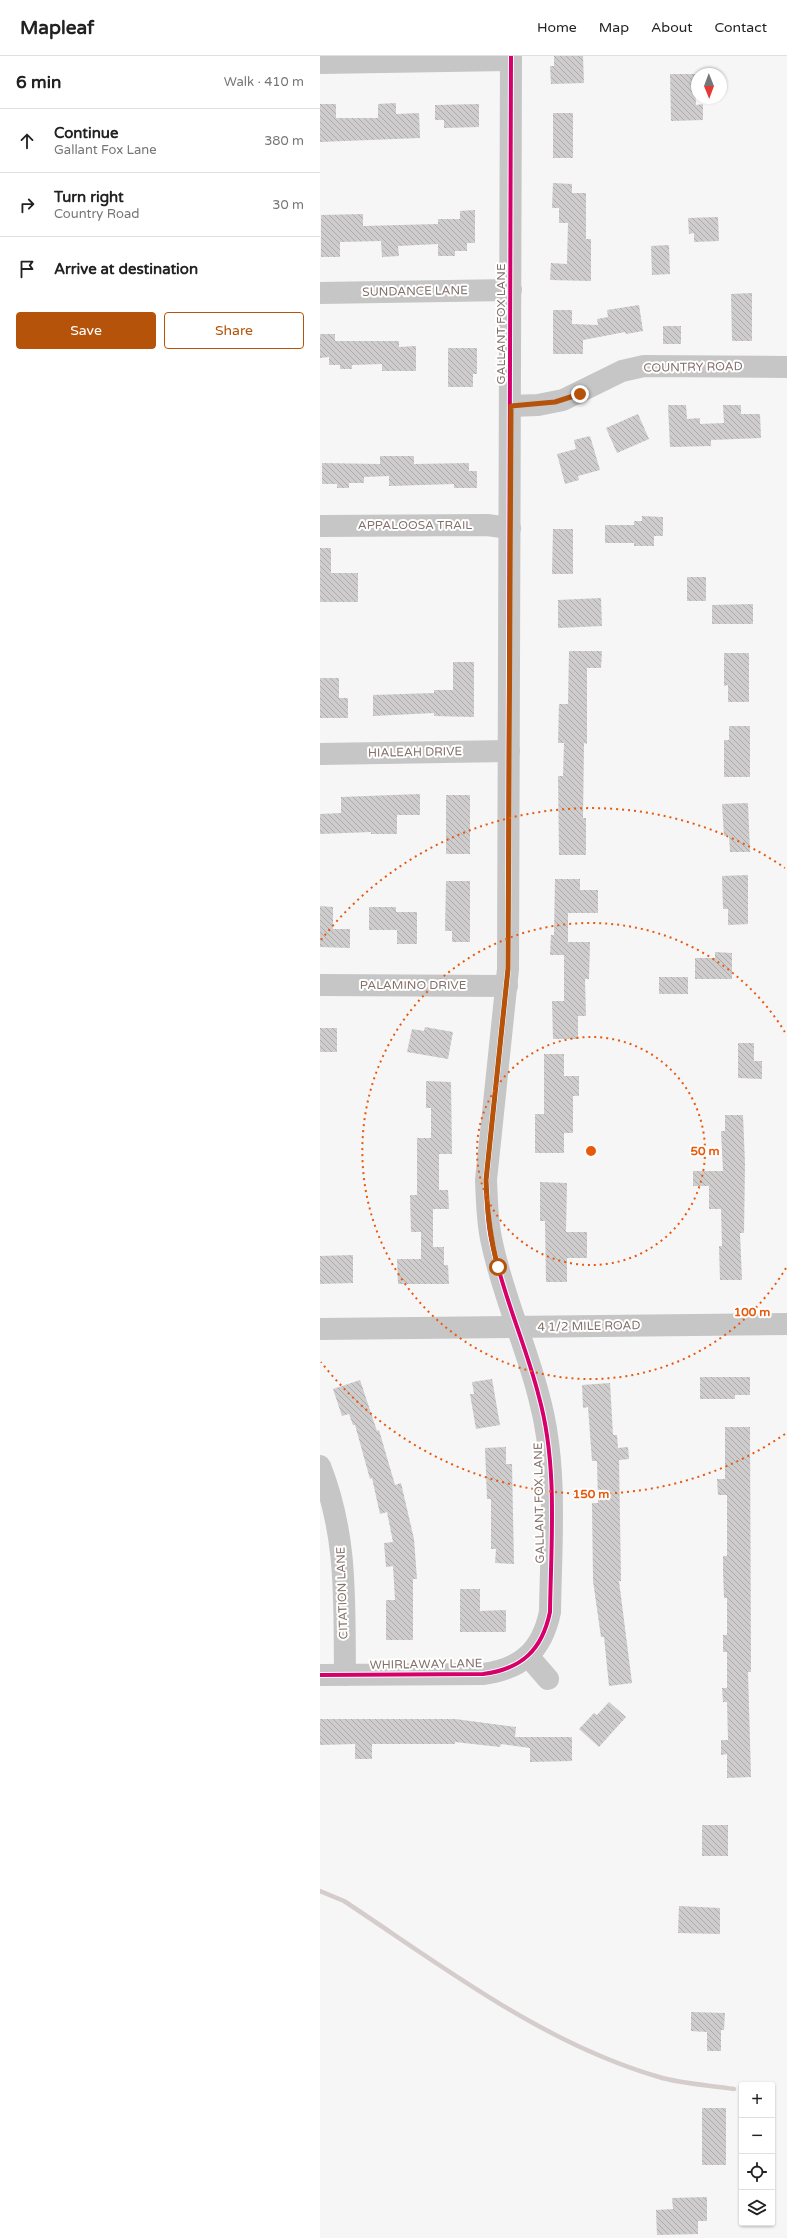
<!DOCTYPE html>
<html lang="en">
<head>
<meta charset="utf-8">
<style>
	:root { --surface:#fff; --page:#f6f6f6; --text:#222; --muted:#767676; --line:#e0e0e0; --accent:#b45309 }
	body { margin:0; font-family:"Varela Round",sans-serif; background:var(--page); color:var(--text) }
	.controls { position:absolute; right:12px; bottom:12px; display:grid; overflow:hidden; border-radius:4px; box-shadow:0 1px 3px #0004 }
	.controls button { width:36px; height:36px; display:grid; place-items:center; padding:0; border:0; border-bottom:1px solid var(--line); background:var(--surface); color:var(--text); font:20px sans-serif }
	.compass { position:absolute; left:371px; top:12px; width:36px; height:36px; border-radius:50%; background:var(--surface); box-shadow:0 1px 3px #0004; rotate:179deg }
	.stop { position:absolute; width:12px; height:12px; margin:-9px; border:3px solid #b45309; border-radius:50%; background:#fff }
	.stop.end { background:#b45309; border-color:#fff; box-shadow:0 1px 4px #0008 }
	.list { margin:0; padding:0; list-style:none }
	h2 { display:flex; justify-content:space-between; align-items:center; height:52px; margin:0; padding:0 16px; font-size:17px }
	h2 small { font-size:13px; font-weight:400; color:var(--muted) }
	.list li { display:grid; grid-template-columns:26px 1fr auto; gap:12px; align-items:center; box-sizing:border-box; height:64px; padding:0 16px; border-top:1px solid var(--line) }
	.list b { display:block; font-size:15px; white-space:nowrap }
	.list p { margin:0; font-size:13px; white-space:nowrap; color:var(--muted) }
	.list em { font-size:13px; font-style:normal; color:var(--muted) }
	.actions { display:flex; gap:8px; padding:12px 16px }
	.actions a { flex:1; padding:9px 0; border:1px solid var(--accent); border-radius:4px; text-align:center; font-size:14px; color:var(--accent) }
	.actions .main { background:var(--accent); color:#fff }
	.icon { flex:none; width:22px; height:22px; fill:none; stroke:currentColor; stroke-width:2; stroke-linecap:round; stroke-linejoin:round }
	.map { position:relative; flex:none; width:467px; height:2182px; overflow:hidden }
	header { display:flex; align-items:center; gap:24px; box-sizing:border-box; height:56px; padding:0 20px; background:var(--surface); border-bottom:1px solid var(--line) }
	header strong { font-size:19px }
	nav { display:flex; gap:22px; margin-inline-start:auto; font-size:14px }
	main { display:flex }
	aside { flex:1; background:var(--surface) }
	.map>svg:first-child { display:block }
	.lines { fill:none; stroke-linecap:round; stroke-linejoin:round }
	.stream { stroke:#d5cdcc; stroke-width:4.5 }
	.building { fill:url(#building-back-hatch) }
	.minor { stroke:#c7c6c6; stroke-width:22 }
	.cycleway-casing { stroke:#fff; stroke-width:6 }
	.cycleway { stroke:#d6006c; stroke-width:4 }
	.route { stroke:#b45309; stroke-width:5 }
	.ring { fill:none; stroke:#e8590c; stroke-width:2; stroke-dasharray:2 4 }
	.labels { text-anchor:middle; stroke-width:4; stroke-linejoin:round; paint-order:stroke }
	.street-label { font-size:12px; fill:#83716a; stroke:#fff }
	.centre { fill:#e8590c; stroke:#fff; stroke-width:2 }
	.ring-label { font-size:12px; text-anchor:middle; font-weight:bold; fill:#e8590c; stroke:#fff; stroke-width:4; stroke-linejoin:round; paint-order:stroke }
</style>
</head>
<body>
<header>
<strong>Mapleaf</strong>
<nav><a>Home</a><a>Map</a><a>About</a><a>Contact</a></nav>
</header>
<main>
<aside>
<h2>6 min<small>Walk · 410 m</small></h2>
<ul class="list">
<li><svg class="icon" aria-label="ahead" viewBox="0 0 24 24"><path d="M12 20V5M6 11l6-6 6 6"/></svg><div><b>Continue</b><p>Gallant Fox Lane</p></div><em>380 m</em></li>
<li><svg class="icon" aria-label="right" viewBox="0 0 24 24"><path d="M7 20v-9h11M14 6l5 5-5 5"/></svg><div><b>Turn right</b><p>Country Road</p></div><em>30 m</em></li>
<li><svg class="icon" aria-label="arrive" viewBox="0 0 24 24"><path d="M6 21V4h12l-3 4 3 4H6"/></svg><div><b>Arrive at destination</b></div></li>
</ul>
<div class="actions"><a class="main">Save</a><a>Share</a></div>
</aside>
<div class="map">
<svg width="467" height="2182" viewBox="0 0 467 2182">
	<defs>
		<pattern id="building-back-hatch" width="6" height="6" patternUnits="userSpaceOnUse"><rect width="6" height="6" fill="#cecccc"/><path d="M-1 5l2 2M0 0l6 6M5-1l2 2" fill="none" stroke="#adaaaa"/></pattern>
	</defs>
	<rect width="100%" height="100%" fill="#f6f6f7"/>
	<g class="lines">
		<path class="stream" d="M0 1835 24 1845C124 1911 222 1987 339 2021 362 2028 389 2029 414 2033"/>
	</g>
	<g class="building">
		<polygon points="234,0 263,0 264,27 231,28 230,10 234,10"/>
		<polygon points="350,18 375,18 376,49 383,48 383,64 351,65"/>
		<polygon points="76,47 76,58 99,57 100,82 0,86 0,48 16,48 16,62 58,62 58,48"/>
		<polygon points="159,48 159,71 124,72 124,64 115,64 115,49"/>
		<rect x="233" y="57" width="20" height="45"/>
		<polygon points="233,127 252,128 252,137 266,137 266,183 271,183 271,225 230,224 231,207 247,208 248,167 239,167 239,152 232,152"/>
		<polygon points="155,154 155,187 147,187 147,195 135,195 135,200 118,200 118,188 78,190 79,200 62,201 61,185 20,186 20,201 1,201 1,159 43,158 43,170 118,168 118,163 140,163 140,155"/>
		<polygon points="398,161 399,185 374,186 374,177 369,178 368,162"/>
		<polygon points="349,189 350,218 332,219 331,190"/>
		<polygon points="432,237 432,285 412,285 411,238"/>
		<polygon points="319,249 323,275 306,278 305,276 263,284 263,298 233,298 233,254 252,254 252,268 278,269 277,263 288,261 287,254"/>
		<rect x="343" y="270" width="18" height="18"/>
		<polygon points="0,278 15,278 15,285 79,285 79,291 96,290 96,315 62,315 62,308 32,309 32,313 20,313 20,309 9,309 9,301 0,302"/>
		<polygon points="128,292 157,292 157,318 153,318 153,331 128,331"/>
		<polygon points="348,349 366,349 367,363 380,362 380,368 404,367 403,349 421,349 421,358 440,358 441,382 391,384 391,390 350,391"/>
		<polygon points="318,358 329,383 297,397 286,372"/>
		<polygon points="270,380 280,414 258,420 259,424 245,428 237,398 256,393 254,384"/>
		<polygon points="60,400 94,400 94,408 149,407 149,415 157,415 157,432 134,432 134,428 69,430 69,420 44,421 44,427 29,427 29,432 17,432 17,428 2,428 2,407 60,408"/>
		<polygon points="322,460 343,461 343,480 334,480 334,490 314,490 314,487 285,487 285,469 314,469 314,465 322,465"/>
		<polygon points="233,473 253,473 253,518 232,518"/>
		<polygon points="0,492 11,492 11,517 38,517 38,546 0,546"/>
		<rect x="367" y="521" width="19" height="24"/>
		<polygon points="281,542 282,570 238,572 238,544"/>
		<polygon points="433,548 433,568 392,568 392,549"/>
		<polygon points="249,595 282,595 281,612 267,612 267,688 264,687 263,762 266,762 266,799 239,799 238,720 243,720 244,687 238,687 239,648 248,648"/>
		<polygon points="404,597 429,597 429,646 408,646 408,629 404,630"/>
		<polygon points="133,606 154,606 154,661 114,660 114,657 53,660 53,639 114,637 114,634 133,634"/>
		<polygon points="0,622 19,622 19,642 28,642 28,662 0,662"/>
		<polygon points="409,670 430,670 430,721 404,721 404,684 409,684"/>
		<polygon points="100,738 100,759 77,759 77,778 51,778 51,776 0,778 0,758 21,757 21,741"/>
		<rect x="126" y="739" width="24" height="59"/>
		<polygon points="428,747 430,796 410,796 409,779 404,780 402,748"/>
		<polygon points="428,819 428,868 408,869 408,853 403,853 402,820"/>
		<polygon points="235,823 260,823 260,834 278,834 278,857 248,857 248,886 270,886 269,923 265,923 266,960 258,960 258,983 233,983 232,945 244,945 244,899 230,899 231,879 234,879"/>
		<polygon points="126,825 150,825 150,886 132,886 132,875 125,875"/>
		<polygon points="0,850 13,851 13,873 30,873 30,892 0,891"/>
		<polygon points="49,851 76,851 76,856 97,856 97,888 77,888 77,874 49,874"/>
		<polygon points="395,896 412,897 412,923 375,923 375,902 395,902"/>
		<rect x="339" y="921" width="29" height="17"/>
		<polygon points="105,971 133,976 128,1003 87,996 92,973 104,975"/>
		<rect x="0" y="972" width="17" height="24"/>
		<polygon points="418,987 434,987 434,1005 442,1005 442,1023 418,1022"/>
		<polygon points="224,998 244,998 244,1020 259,1020 259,1040 253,1040 253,1077 244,1077 244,1097 215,1097 215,1058 224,1058"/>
		<polygon points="106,1025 131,1026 132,1098 119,1098 119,1134 128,1134 129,1153 113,1153 113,1191 124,1191 124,1209 128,1209 129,1228 78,1228 77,1203 101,1203 101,1176 91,1176 90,1139 97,1139 97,1082 111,1082 111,1052 106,1052"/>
		<polygon points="405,1059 423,1059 425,1108 424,1177 420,1177 422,1224 400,1224 399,1190 402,1190 401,1153 389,1153 389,1130 373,1130 373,1115 403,1115 401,1075 405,1075"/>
		<polygon points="220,1126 247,1127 246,1176 267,1176 267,1202 247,1202 247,1226 226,1226 225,1165 220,1165"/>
		<polygon points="33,1199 33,1227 0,1228 0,1200"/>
		<polygon points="380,1321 430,1321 430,1339 415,1339 415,1343 380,1343"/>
		<polygon points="172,1323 180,1369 156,1373 150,1338 154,1338 152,1326"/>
		<polygon points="40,1324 57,1375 59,1374 75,1429 81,1427 94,1483 97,1523 93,1523 93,1584 66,1584 66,1544 75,1544 73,1510 66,1511 64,1487 73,1486 67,1456 60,1458 52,1422 50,1423 35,1369 33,1369 29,1358 22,1360 13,1333"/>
		<polygon points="290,1327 293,1379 297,1379 298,1392 308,1391 309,1403 299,1404 301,1525 299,1525 312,1627 289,1630 284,1581 281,1581 273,1525 272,1447 278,1447 277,1405 272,1405 268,1351 263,1352 262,1329"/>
		<polygon points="405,1371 430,1371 431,1616 428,1616 431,1721 407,1722 407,1698 401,1699 401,1684 408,1684 407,1646 403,1646 402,1632 407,1632 407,1596 403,1596 403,1579 407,1579 407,1542 404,1542 403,1515 403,1500 407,1500 407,1439 398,1439 397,1423 405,1423"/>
		<polygon points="186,1391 186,1408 192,1408 194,1508 175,1507 176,1493 171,1493 171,1443 167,1443 165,1392"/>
		<polygon points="140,1533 160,1533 160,1555 186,1554 186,1576 140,1576"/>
		<polygon points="289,1646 306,1661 279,1691 259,1673 274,1657 277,1659"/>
		<polygon points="0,1663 135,1663 196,1671 195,1681 252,1681 252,1705 210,1706 210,1692 181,1688 180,1691 135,1686 135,1688 52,1688 52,1703 35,1703 35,1688 0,1689"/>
		<rect x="382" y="1769" width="26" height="31"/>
		<polygon points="359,1850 400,1852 400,1878 358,1877"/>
		<polygon points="371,1956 405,1957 404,1974 401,1974 401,1995 387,1995 387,1976 371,1975"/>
		<rect x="382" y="2052" width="24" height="57"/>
		<polygon points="387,2141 387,2165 378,2165 378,2178 337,2179 336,2154 353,2153 352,2142"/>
	</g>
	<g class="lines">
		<g class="minor">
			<polyline points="0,7 191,4"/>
			<polyline points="0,237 191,234"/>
			<polyline points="191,350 218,349 243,344 302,315 324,310 467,311"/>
			<polyline points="0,470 167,469 190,472"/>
			<polyline points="0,698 189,695"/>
			<polyline points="0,929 187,930"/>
			<polyline points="0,1273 467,1268"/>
			<path d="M0 1410C28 1481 24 1545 25 1619"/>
			<polyline points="208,1600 228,1623"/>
			<path d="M0 1619 163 1618C202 1613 222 1594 230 1556 231 1485 238 1410 219 1341 206 1289 183 1240 172 1187 167 1167 167 1145 166 1124L188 913 191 0"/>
		</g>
		<g class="cycleway-casing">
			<path id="cycleway" d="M0 1619 163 1618C202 1613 222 1594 230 1556 231 1485 238 1410 219 1341 206 1289 183 1240 172 1187 167 1167 167 1145 166 1124L188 913 191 0"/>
		</g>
		<use href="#cycleway" class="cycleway"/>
	</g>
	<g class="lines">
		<path class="route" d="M178 1211C170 1182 167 1154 166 1124L188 913 191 350 235 346 260 338"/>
	</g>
	<g class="ring">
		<circle cx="271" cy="1095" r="114"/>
		<path d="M466 1212A228 228 0 1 1 466 978"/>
		<path d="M465 1378A343 343 0 0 1 1 1306M1 884A343 343 0 0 1 465 812"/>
	</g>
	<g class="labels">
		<g class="street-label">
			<text transform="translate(95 235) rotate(-1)" y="4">SUNDANCE LANE</text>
			<text transform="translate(181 268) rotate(-90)" y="4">GALLANT FOX LANE</text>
			<text transform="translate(373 311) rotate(-1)" y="4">COUNTRY ROAD</text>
			<text x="95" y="473">APPALOOSA TRAIL</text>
			<text transform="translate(95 696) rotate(-1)" y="4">HIALEAH DRIVE</text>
			<text x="93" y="933">PALAMINO DRIVE</text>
			<text transform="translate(269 1270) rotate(-1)" y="4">4 1/2 MILE ROAD</text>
			<text transform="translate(219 1447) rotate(-91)" y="4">GALLANT FOX LANE</text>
			<text transform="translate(22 1537) rotate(-92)" y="4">CITATION LANE</text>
			<text transform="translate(106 1608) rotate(-1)" y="4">WHIRLAWAY LANE</text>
		</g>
	</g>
	<circle cx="271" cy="1095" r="6" class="centre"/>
	<g class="ring-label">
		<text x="385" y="1099">50 m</text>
		<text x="432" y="1260">100 m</text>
		<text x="271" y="1442">150 m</text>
	</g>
</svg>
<div class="controls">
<button>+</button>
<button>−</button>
<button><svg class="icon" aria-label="locate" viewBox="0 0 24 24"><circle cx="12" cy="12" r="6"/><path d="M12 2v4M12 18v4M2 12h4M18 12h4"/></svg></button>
<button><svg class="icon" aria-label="layers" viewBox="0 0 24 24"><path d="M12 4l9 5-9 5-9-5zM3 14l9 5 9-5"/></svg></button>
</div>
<svg class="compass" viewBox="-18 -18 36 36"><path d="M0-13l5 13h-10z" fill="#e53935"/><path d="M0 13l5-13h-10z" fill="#767676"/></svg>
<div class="stop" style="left:178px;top:1211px"></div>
<div class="stop end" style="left:260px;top:338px"></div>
</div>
</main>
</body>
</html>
